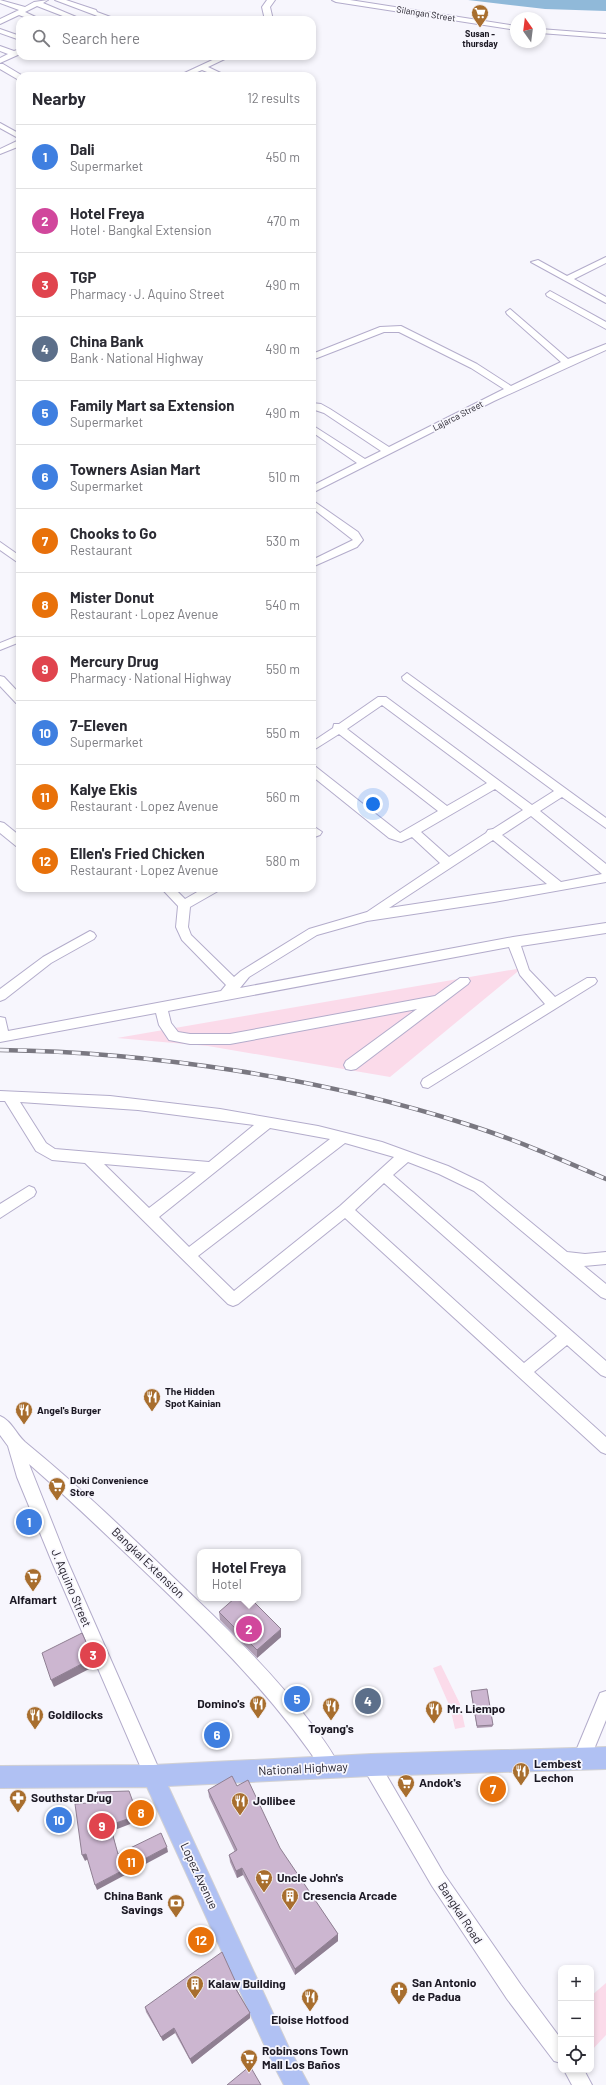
<!DOCTYPE html>
<html lang="en">
<head>
<meta charset="utf-8">
<style>
	:root { --surface:#fff; --page:#f2f2f3; --text:#2b2b33; --muted:#7c7c81; --line:#e1e1e2; --accent:#db2777 }
	body { margin:0; font-family:Barlow,sans-serif; background:var(--page); color:var(--text) }
	.controls { position:absolute; right:12px; bottom:12px; display:grid; overflow:hidden; border-radius:8px; box-shadow:0 2px 6px #0003 }
	.controls button { width:36px; height:36px; display:grid; place-items:center; padding:0; border:0; border-bottom:1px solid var(--line); background:var(--surface); color:var(--text); font:20px sans-serif }
	.compass { position:absolute; left:510px; top:12px; width:36px; height:36px; border-radius:50%; background:var(--surface); box-shadow:0 2px 6px #0003; rotate:346deg }
	.you { position:absolute; left:373px; top:804px; width:14px; height:14px; margin:-10px; border:3px solid #fff; border-radius:50%; background:#1a73e8; box-shadow:0 0 0 6px #1a73e833 }
	.badge { display:grid; place-items:center; width:26px; height:26px; border-radius:50%; background:var(--accent); color:#fff; font-size:13px; font-weight:700 }
	.pin { position:absolute; translate:-50% -50%; border:2px solid #fff; box-shadow:0 1px 4px #0006 }
	.popup { position:absolute; left:197px; top:1549px; width:104px; height:52px; box-sizing:border-box; display:grid; place-content:center; border-radius:8px; background:var(--surface); filter:drop-shadow(0 1px 3px #0005); font-size:13px; white-space:nowrap; color:var(--muted) }
	.popup b { font-size:15px; color:var(--text) }
	.popup::after { content:''; position:absolute; left:50%; top:100%; margin-left:-8px; border:8px solid transparent; border-top-color:var(--surface) }
	.list { margin:0; padding:0; list-style:none }
	h2 { display:flex; justify-content:space-between; align-items:center; height:52px; margin:0; padding:0 16px; font-size:17px }
	h2 small { font-size:13px; font-weight:400; color:var(--muted) }
	.list li { display:grid; grid-template-columns:26px 1fr auto; gap:12px; align-items:center; box-sizing:border-box; height:64px; padding:0 16px; border-top:1px solid var(--line) }
	.list b { display:block; font-size:15px; white-space:nowrap }
	.list p { margin:0; font-size:13px; white-space:nowrap; color:var(--muted) }
	.list em { font-size:13px; font-style:normal; color:var(--muted) }
	.icon { flex:none; width:22px; height:22px; fill:none; stroke:currentColor; stroke-width:2; stroke-linecap:round; stroke-linejoin:round }
	.map { position:relative; flex:none; width:606px; height:2085px; overflow:hidden }
	.search { position:absolute; background:var(--surface); box-shadow:0 2px 6px #0003; left:16px; top:16px; width:300px; height:44px; display:flex; align-items:center; gap:10px; box-sizing:border-box; padding:0 14px; border-radius:12px; color:var(--muted); font-size:15px }
	.panel { position:absolute; background:var(--surface); box-shadow:0 2px 6px #0003; left:16px; top:72px; width:300px; height:820px; border-radius:12px }
	.map>svg:first-child { display:block }
	.green { fill:#fbdbea }
	.water { fill:#90b9d9 }
	.lines { fill:none; stroke-linecap:round; stroke-linejoin:round }
	.minor-casing { stroke:#b3accb; stroke-width:2 }
	.major-casing { stroke:#d2d1d3; stroke-width:2 }
	.minor { fill:#fff; fill-rule:evenodd }
	.major { fill:#b0c1f3; fill-rule:evenodd }
	.rail-casing { stroke:#7a7881; stroke-width:4.5 }
	.rail { stroke:#f7f6fd; stroke-width:3; stroke-dasharray:9; stroke-linecap:butt }
	.wall { fill:#af9db3 }
	.shaded-wall { fill:#8f7f92 }
	.building { fill:#ccb6d0; stroke:#8f7f92 }
	.labels { text-anchor:middle; stroke-width:3.5; stroke-linejoin:round; paint-order:stroke }
	.far-street-label { font-size:9px; fill:#1c1924; stroke:#f7f6fd }
	.far-poi-label { font-size:9px; font-weight:bold; fill:#1c1924; stroke:#f7f6fd }
	.poi-label { font-size:10px; font-weight:bold; fill:#1c1924; stroke:#f7f6fd; text-anchor:start }
	.near-street-label { font-size:12px; fill:#1c1924; stroke:#f7f6fd }
	.near-poi-label { font-size:12px; font-weight:bold; fill:#1c1924; stroke:#f7f6fd; text-anchor:start }
</style>
</head>
<body>
<div class="map">
<svg width="606" height="2085" viewBox="0 0 606 2085">
	<rect width="100%" height="100%" fill="#f7f6fd"/>
	<g class="green">
		<polygon points="522,968 390,1077 208,1046 117,1038"/>
		<polygon points="441,1665 460,1704 465,1727 455,1729 450,1707 433,1668"/>
		<polygon points="606,1983 606,2035 591,2051 591,1996"/>
	</g>
	<polygon class="water" points="468,0 606,0 606,11 545,9"/>
	<g class="lines">
		<g class="minor-casing">
			<g id="minor">
				<polygon points="0,0 25,7 34,2 48,0 43,3 81,19 73,20 37,6 25,12 42,20 32,20 19,15 0,24 0,19 19,10 0,3"/>
				<polygon points="55,0 66,0 96,10 97,12 116,19 108,20"/>
				<polygon points="267,0 275,0 270,7 273,20 265,20 262,7"/>
				<polygon points="332,0 350,0 516,26 516,30 336,2"/>
				<polygon points="184,17 194,20 184,20"/>
				<polygon points="0,29 20,36 20,40 0,33"/>
				<polygon points="540,29 606,34 606,38 540,33"/>
				<polygon points="0,46 14,51 20,49 20,54 0,63 0,58 8,54 0,51"/>
				<polygon points="221,56 231,56 208,67 227,76 217,76 202,70 188,76 178,76"/>
				<polygon points="0,64 3,64 23,76 20,76 20,79 17,79 0,69"/>
				<polygon points="0,123 20,134 20,139 0,128"/>
				<polygon points="17,141 20,141 20,146 0,154 0,149"/>
				<polygon points="606,257 606,263 574,279 606,297 606,303 531,262 538,260 567,276"/>
				<polygon points="550,291 606,322 606,329 547,296 546,294"/>
				<polygon points="510,309 568,359 606,344 606,350 494,401 312,493 312,486 357,463 312,432 312,425 365,459 381,451 324,413 312,409 312,403 321,404 330,409 389,447 504,389 471,368 399,332 384,332 312,360 312,354 380,327 401,326 477,364 511,386 561,362 507,314 506,312"/>
				<polygon points="312,500 358,532 363,540 357,547 312,567 312,560 353,540 312,508"/>
				<polygon points="0,542 20,556 20,564 0,550"/>
				<polygon points="20,635 20,642 0,650 0,643"/>
				<path d="M407 673 606 818V828L562 797 540 811 606 864V882L494 902 367 921 317 935 249 977 240 988 513 937 606 923V933L521 946 529 970 555 997 587 978H595L597 981 595 984 428 1088 423 1087 421 1083 423 1079 545 1004 520 975 509 947 168 1011 171 1023 178 1032 190 1034H230L435 996 460 978H468L470 981 468 984 356 1069 351 1070 346 1069 344 1065 346 1061 417 1009 230 1044H190L169 1040 159 1025 156 1013 0 1042V1017L5 1018 8 1031 221 991 226 985 182 940 176 927 178 906 161 888H174L185 899 204 888H220L218 891 190 907 188 927 191 935 234 977 241 971 309 929 367 912 440 863 412 837 401 842 389 838 312 776V766L316 767 400 833 438 811 339 734 312 751V742L333 728 334 724H339L378 697H386L532 805 554 791 403 680 402 677ZM382 705 487 783 447 806 347 729ZM495 789 523 810 493 829 488 830 486 833 449 857 421 832ZM531 816 602 874 561 882 502 835ZM493 840 547 884 389 908Z"/>
				<polygon points="0,676 4,677 20,694 20,704 16,703 0,686"/>
				<polygon points="0,822 4,823 20,836 20,847 16,846 0,833"/>
				<polygon points="316,828 322,832 320,835 312,838 312,829"/>
				<polygon points="90,931 94,933 96,936 94,939 51,963 5,999 0,1001 0,989 43,957"/>
				<path d="M0 1091 110 1096 220 1109 318 1126 382 1142 448 1166 483 1183 567 1252 585 1254 606 1252V1264L584 1266 606 1284V1299L601 1297 474 1191 439 1174 408 1162 393 1175 606 1361V1377L601 1375 567 1345 534 1372 606 1437V1454L601 1452 345 1218 238 1304 233 1306 228 1304 85 1163 52 1160 36 1151 5 1101H0ZM20 1102 138 1110 254 1125 209 1162 55 1149 46 1143ZM270 1128 330 1139 189 1247 159 1217ZM345 1143 394 1157 340 1206 234 1291 198 1256ZM104 1164 196 1172 149 1208ZM384 1183 557 1336 524 1363 355 1210Z"/>
				<polygon points="29,1186 34,1188 36,1192 34,1196 0,1218 0,1204"/>
				<path d="M0 1416C11 1420 16 1434 25 1442 85 1491 141 1546 197 1600 237 1638 277 1678 310 1722 321 1736 333 1752 340 1768L337 1774 331 1777 325 1774C279 1704 222 1646 162 1588 118 1546 75 1504 29 1464L67 1560 162 1776 159 1782 153 1785 147 1782 52 1562 17 1477 8 1446 0 1435Z"/>
				<polygon points="606,1691 606,1720 588,1764 582,1767 576,1764 573,1758 600,1693"/>
				<polygon points="371,1756 377,1759 444,1874 521,1985 561,2039 561,2063 554,2061 507,1999 432,1886 365,1771 362,1765 365,1759"/>
				<polygon points="564,2070 584,2070 592,2085 572,2085"/>
			</g>
		</g>
		<g class="major-casing">
			<polygon id="major" points="606,1747 606,1769 371,1776 168,1786 289,2048 309,2085 284,2085 273,2064 147,1787 0,1788 0,1766 153,1765 371,1754"/>
		</g>
		<use href="#minor" class="minor"/>
		<use href="#major" class="major"/>
		<g class="rail-casing">
			<path id="rail" d="M0 1050C151 1052 322 1078 466 1124 514 1139 560 1159 606 1179"/>
		</g>
		<use href="#rail" class="rail"/>
	</g>
	<g class="wall">
		<polygon points="219,1612 281,1637 257,1658 220,1620"/>
		<polygon points="471,1691 493,1725 492,1727 477,1728 471,1693"/>
		<polygon points="237,1786 338,1934 338,1941 295,1975 243,1875 237,1878 230,1862 229,1855 235,1852 209,1797 208,1790"/>
		<polygon points="237,1985 238,1990 237,1990 250,2013 250,2018 192,2064 175,2033 163,2041 146,2012 145,2007"/>
	</g>
	<g class="shaded-wall">
		<polygon points="281,1629 281,1637 257,1658 257,1650"/>
		<polygon points="93,1658 95,1666 54,1687 51,1680"/>
		<polygon points="145,1813 146,1818 112,1831 119,1859 110,1825"/>
		<polygon points="167,1847 168,1852 97,1890 95,1885"/>
		<polygon points="86,1854 88,1859 85,1861 82,1855"/>
		<polygon points="242,1868 243,1875 237,1878 236,1871"/>
		<polygon points="338,1934 338,1941 295,1975 295,1969"/>
		<polygon points="237,1985 238,1990 235,1991 234,1986"/>
		<polygon points="250,2013 250,2018 192,2064 190,2059"/>
		<polygon points="174,2028 175,2033 163,2041 161,2037"/>
	</g>
	<g class="building">
		<polygon points="235,1598 250,1598 281,1629 257,1650 219,1612"/>
		<polygon points="82,1633 93,1658 51,1680 42,1653"/>
		<polygon points="487,1689 493,1725 477,1726 471,1691"/>
		<polygon points="232,1776 237,1786 248,1780 280,1848 338,1934 295,1969 242,1868 236,1871 229,1855 237,1850 208,1790"/>
		<polygon points="129,1791 133,1802 142,1799 145,1813 110,1825 118,1854 161,1833 167,1847 95,1885 86,1854 82,1855 75,1804 100,1802 97,1792"/>
		<polygon points="222,1952 237,1985 234,1986 250,2013 190,2059 174,2028 161,2037 145,2007"/>
		<polygon points="250,2066 261,2085 227,2085"/>
	</g>
	<defs>
		<g id="supermarket-pin" transform="scale(0.9)"><path d="M0 17L-7.5 6A9.5 9.5 0 1 1 7.5 6Z" fill="#a86e2e" stroke="#f7f6fd"/><path d="M-6-5.5h2.5l.6 2H6L4.5 2H-2.5L-4.4-4H-6ZM-1.5 3.2a1.3 1.3 0 1 0 .1 0ZM3 3.2a1.3 1.3 0 1 0 .1 0Z" fill="#fff"/></g>
		<g id="restaurant-pin" transform="scale(0.9)"><path d="M0 17L-7.5 6A9.5 9.5 0 1 1 7.5 6Z" fill="#a86e2e" stroke="#f7f6fd"/><path d="M-5-6h1v4h1v-4h1v4h1v-4h1v5L-1.5 .5V6h-2V.5L-5-1ZM5-6V6H3V1.5H1.5Q1.5-4 5-6Z" fill="#fff"/></g>
		<g id="pharmacy-pin" transform="scale(0.9)"><path d="M0 17L-7.5 6A9.5 9.5 0 1 1 7.5 6Z" fill="#a86e2e" stroke="#f7f6fd"/><path d="M-2-6h4v4h4v4h-4v4h-4v-4h-4v-4h4Z" fill="#fff"/></g>
		<g id="building-pin" transform="scale(0.9)"><path d="M0 17L-7.5 6A9.5 9.5 0 1 1 7.5 6Z" fill="#a86e2e" stroke="#f7f6fd"/><path d="M-4-6H4V6H1V3H-1V6H-4ZM-2.5-4.3h1.7v1.8h-1.7ZM.8-4.3h1.7v1.8H.8ZM-2.5-1h1.7V.8h-1.7ZM.8-1h1.7V.8H.8Z" fill="#fff"/></g>
		<g id="bank-pin" transform="scale(0.9)"><path d="M0 17L-7.5 6A9.5 9.5 0 1 1 7.5 6Z" fill="#a86e2e" stroke="#f7f6fd"/><path d="M-6-4H6V4H-6ZM0-2.3a2.3 2.3 0 1 0 0 4.6a2.3 2.3 0 1 0 0-4.6Z" fill="#fff"/></g>
		<g id="church-pin" transform="scale(0.9)"><path d="M0 17L-7.5 6A9.5 9.5 0 1 1 7.5 6Z" fill="#a86e2e" stroke="#f7f6fd"/><path d="M-1.2-6h2.4v3.5h3.3v2.4h-3.3V6h-2.4V-.1h-3.3v-2.4h3.3Z" fill="#fff"/></g>
	</defs>
	<g fill-rule="evenodd">
		<use href="#supermarket-pin" x="480" y="13"/>
		<use href="#restaurant-pin" x="152" y="1397"/>
		<use href="#restaurant-pin" x="24" y="1410"/>
		<use href="#supermarket-pin" x="57" y="1486"/>
		<use href="#supermarket-pin" x="33" y="1577"/>
		<use href="#restaurant-pin" x="258" y="1704"/>
		<use href="#restaurant-pin" x="331" y="1706"/>
		<use href="#restaurant-pin" x="434" y="1709"/>
		<use href="#restaurant-pin" x="35" y="1715"/>
		<use href="#restaurant-pin" x="521" y="1771"/>
		<use href="#supermarket-pin" x="406" y="1783"/>
		<use href="#pharmacy-pin" x="18" y="1798"/>
		<use href="#restaurant-pin" x="240" y="1801"/>
		<use href="#supermarket-pin" x="264" y="1878"/>
		<use href="#building-pin" x="290" y="1896"/>
		<use href="#bank-pin" x="176" y="1903"/>
		<use href="#building-pin" x="195" y="1984"/>
		<use href="#church-pin" x="399" y="1990"/>
		<use href="#restaurant-pin" x="310" y="1997"/>
		<use href="#supermarket-pin" x="249" y="2058"/>
	</g>
	<g class="labels">
		<g class="far-street-label">
			<text transform="translate(426 14) rotate(9)" y="3">Silangan Street</text>
			<text transform="translate(458 416) rotate(-27)" y="3">Lajarca Street</text>
		</g>
		<g class="far-poi-label">
			<text x="480" y="37">Susan -<tspan x="480" dy="10">thursday</tspan></text>
		</g>
		<g class="poi-label">
			<text x="165" y="1395">The Hidden<tspan x="165" dy="12">Spot Kainian</tspan></text>
			<text x="37" y="1414">Angel's Burger</text>
			<text x="70" y="1484">Doki Convenience<tspan x="70" dy="12">Store</tspan></text>
		</g>
		<g class="near-street-label">
			<text transform="translate(148 1563) rotate(44)" y="4">Bangkal Extension</text>
			<text transform="translate(71 1588) rotate(67)" y="4">J. Aquino Street</text>
			<text transform="translate(303 1769) rotate(-3)" y="4">National Highway</text>
			<text transform="translate(199 1876) rotate(65)" y="4">Lopez Avenue</text>
			<text transform="translate(460 1913) rotate(57)" y="4">Bangkal Road</text>
		</g>
		<g class="near-poi-label">
			<text x="33" y="1604" text-anchor="middle">Alfamart</text>
			<text x="245" y="1708" text-anchor="end">Domino's</text>
			<text x="447" y="1713">Mr. Liempo</text>
			<text x="48" y="1719">Goldilocks</text>
			<text x="331" y="1733" text-anchor="middle">Toyang's</text>
			<text x="534" y="1768">Lembest<tspan x="534" dy="14">Lechon</tspan></text>
			<text x="419" y="1787">Andok's</text>
			<text x="31" y="1802">Southstar Drug</text>
			<text x="253" y="1805">Jollibee</text>
			<text x="277" y="1882">Uncle John's</text>
			<text x="163" y="1900" text-anchor="end">China Bank<tspan x="163" dy="14">Savings</tspan></text>
			<text x="303" y="1900">Cresencia Arcade</text>
			<text x="412" y="1987">San Antonio<tspan x="412" dy="14">de Padua</tspan></text>
			<text x="208" y="1988">Kalaw Building</text>
			<text x="310" y="2024" text-anchor="middle">Eloise Hotfood</text>
			<text x="262" y="2055">Robinsons Town<tspan x="262" dy="14">Mall Los Baños</tspan></text>
		</g>
	</g>
</svg>
<div class="controls">
<button>+</button>
<button>−</button>
<button><svg class="icon" aria-label="locate" viewBox="0 0 24 24"><circle cx="12" cy="12" r="6"/><path d="M12 2v4M12 18v4M2 12h4M18 12h4"/></svg></button>
</div>
<svg class="compass" viewBox="-18 -18 36 36"><path d="M0-13l5 13h-10z" fill="#e53935"/><path d="M0 13l5-13h-10z" fill="#7c7c81"/></svg>
<div class="you"></div>
<div class="pin badge" style="left:29px;top:1522px;background:#3f7fe0">1</div>
<div class="pin badge" style="left:249px;top:1629px;background:#d1479c">2</div>
<div class="popup"><b>Hotel Freya</b>Hotel</div>
<div class="pin badge" style="left:93px;top:1655px;background:#e0444e">3</div>
<div class="pin badge" style="left:368px;top:1701px;background:#5c6f8a">4</div>
<div class="pin badge" style="left:297px;top:1699px;background:#3f7fe0">5</div>
<div class="pin badge" style="left:217px;top:1735px;background:#3f7fe0">6</div>
<div class="pin badge" style="left:493px;top:1789px;background:#e8710a">7</div>
<div class="pin badge" style="left:141px;top:1813px;background:#e8710a">8</div>
<div class="pin badge" style="left:102px;top:1826px;background:#e0444e">9</div>
<div class="pin badge" style="left:59px;top:1820px;background:#3f7fe0">10</div>
<div class="pin badge" style="left:131px;top:1862px;background:#e8710a">11</div>
<div class="pin badge" style="left:201px;top:1940px;background:#e8710a">12</div>
<div class="search"><svg class="icon" aria-label="search" viewBox="0 0 24 24"><circle cx="10" cy="10" r="6"/><path d="M15 15l6 6"/></svg>Search here</div>
<section class="panel">
<h2>Nearby<small>12 results</small></h2>
<ul class="list">
<li><span class="badge" style="background:#3f7fe0">1</span><div><b>Dali</b><p>Supermarket</p></div><em>450 m</em></li>
<li><span class="badge" style="background:#d1479c">2</span><div><b>Hotel Freya</b><p>Hotel · Bangkal Extension</p></div><em>470 m</em></li>
<li><span class="badge" style="background:#e0444e">3</span><div><b>TGP</b><p>Pharmacy · J. Aquino Street</p></div><em>490 m</em></li>
<li><span class="badge" style="background:#5c6f8a">4</span><div><b>China Bank</b><p>Bank · National Highway</p></div><em>490 m</em></li>
<li><span class="badge" style="background:#3f7fe0">5</span><div><b>Family Mart sa Extension</b><p>Supermarket</p></div><em>490 m</em></li>
<li><span class="badge" style="background:#3f7fe0">6</span><div><b>Towners Asian Mart</b><p>Supermarket</p></div><em>510 m</em></li>
<li><span class="badge" style="background:#e8710a">7</span><div><b>Chooks to Go</b><p>Restaurant</p></div><em>530 m</em></li>
<li><span class="badge" style="background:#e8710a">8</span><div><b>Mister Donut</b><p>Restaurant · Lopez Avenue</p></div><em>540 m</em></li>
<li><span class="badge" style="background:#e0444e">9</span><div><b>Mercury Drug</b><p>Pharmacy · National Highway</p></div><em>550 m</em></li>
<li><span class="badge" style="background:#3f7fe0">10</span><div><b>7-Eleven</b><p>Supermarket</p></div><em>550 m</em></li>
<li><span class="badge" style="background:#e8710a">11</span><div><b>Kalye Ekis</b><p>Restaurant · Lopez Avenue</p></div><em>560 m</em></li>
<li><span class="badge" style="background:#e8710a">12</span><div><b>Ellen's Fried Chicken</b><p>Restaurant · Lopez Avenue</p></div><em>580 m</em></li>
</ul>
</section>
</div>
</body>
</html>
